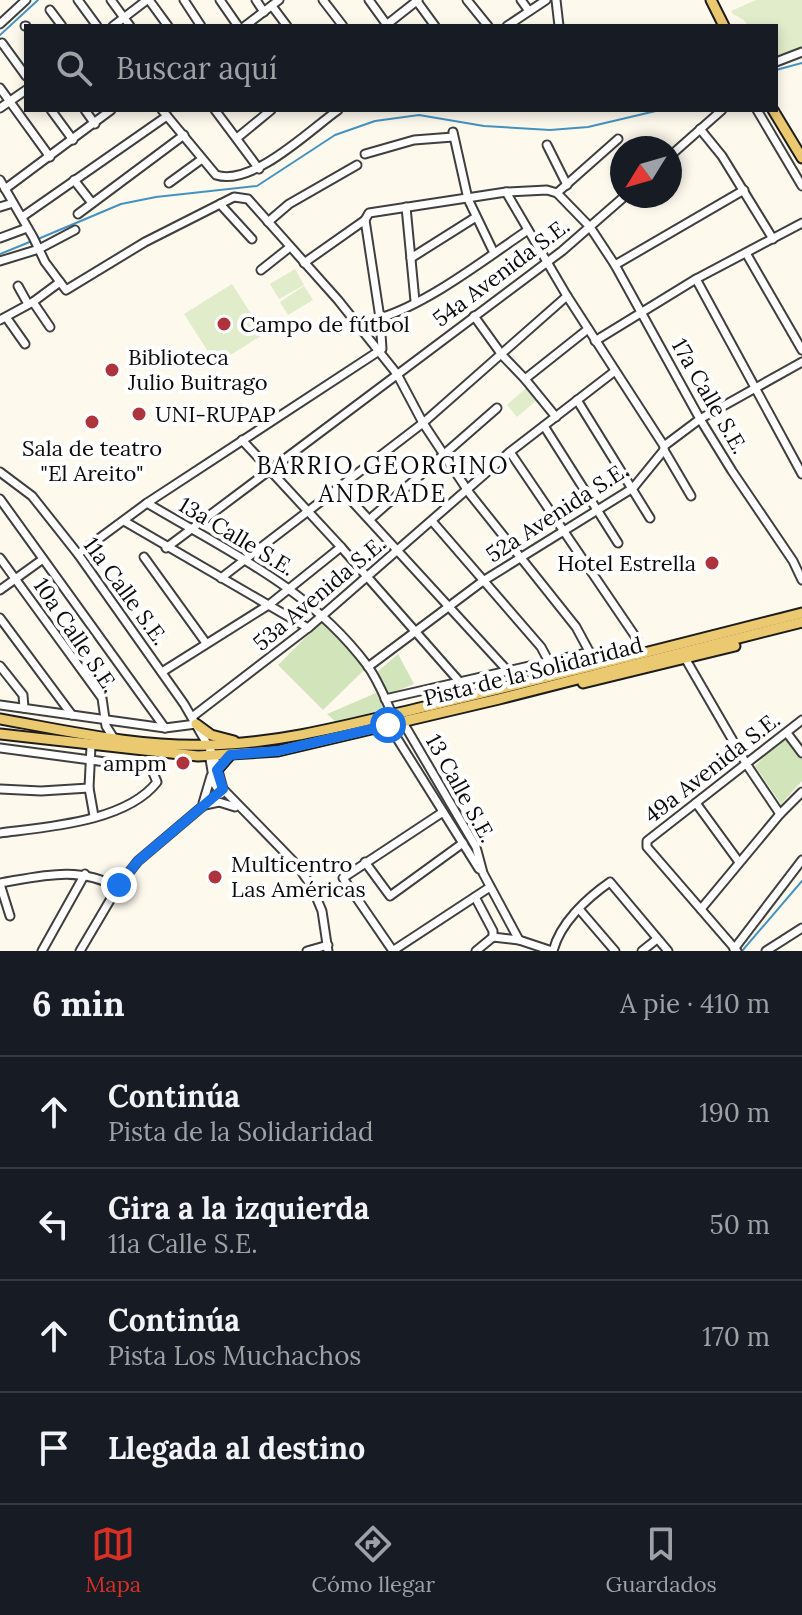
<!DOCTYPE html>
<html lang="es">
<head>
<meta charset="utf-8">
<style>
	:root { --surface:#171b24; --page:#20242c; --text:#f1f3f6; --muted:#9ea1a6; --line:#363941; --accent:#d93025 }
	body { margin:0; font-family:Lora,serif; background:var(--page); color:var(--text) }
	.compass { position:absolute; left:610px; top:136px; width:72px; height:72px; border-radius:50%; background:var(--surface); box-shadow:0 4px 12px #0003; rotate:233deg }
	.stop { position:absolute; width:24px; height:24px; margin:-18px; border:6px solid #1a73e8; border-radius:50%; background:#fff }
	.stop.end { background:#1a73e8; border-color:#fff; box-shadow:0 2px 8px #0008 }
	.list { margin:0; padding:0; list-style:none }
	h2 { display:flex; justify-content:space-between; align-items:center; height:104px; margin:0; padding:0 32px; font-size:34px }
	h2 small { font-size:26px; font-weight:400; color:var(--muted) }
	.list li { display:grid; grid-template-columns:52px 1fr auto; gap:24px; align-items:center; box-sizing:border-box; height:112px; padding:0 32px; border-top:2px solid var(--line) }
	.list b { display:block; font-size:30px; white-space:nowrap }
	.list p { margin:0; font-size:26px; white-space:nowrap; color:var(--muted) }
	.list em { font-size:26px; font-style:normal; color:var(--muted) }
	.icon { flex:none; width:44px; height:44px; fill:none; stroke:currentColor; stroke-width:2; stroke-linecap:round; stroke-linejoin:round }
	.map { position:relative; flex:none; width:802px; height:951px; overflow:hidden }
	.search { position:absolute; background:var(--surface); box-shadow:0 4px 12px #0003; left:24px; right:24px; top:24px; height:88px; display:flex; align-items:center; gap:20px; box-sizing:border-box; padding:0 28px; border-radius:0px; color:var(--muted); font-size:30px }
	.sheet { height:552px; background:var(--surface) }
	nav { display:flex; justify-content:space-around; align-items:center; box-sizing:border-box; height:112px; border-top:2px solid var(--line); background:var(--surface); font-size:22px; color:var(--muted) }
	nav a { display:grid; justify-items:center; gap:4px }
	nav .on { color:var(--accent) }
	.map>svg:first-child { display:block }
	.green { fill:#d1e4ba }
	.pitch { fill:#e1eccb }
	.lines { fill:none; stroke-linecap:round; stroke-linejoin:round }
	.stream { stroke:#4592bf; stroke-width:2 }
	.minor-casing { stroke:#3f3f3f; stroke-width:11 }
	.major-casing { stroke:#1d1d1d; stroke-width:13 }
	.minor { stroke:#fff; stroke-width:7 }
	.major { stroke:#eac970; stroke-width:9 }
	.route { stroke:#1a73e8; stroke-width:10 }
	.poi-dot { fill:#ad333c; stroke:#fff; stroke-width:3 }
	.labels { text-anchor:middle; stroke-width:8; stroke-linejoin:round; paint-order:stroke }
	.street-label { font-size:22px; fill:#0c0c0c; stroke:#fff }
	.poi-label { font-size:22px; fill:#0c0c0c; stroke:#fff; text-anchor:start }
	.neighbourhood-label { font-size:24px; letter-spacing:2px; fill:#0c0c0c; stroke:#fff }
</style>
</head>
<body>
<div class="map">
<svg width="802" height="951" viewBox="0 0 802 951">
	<rect width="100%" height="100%" fill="#fdf9ed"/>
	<g class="green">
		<polygon points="321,622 366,668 323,710 278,665"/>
		<polygon points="398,654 414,684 387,695 375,674"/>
		<polygon points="376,693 385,710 335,721 327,714"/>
		<polygon points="784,737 802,759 802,781 781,804 755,766"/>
	</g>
	<g class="pitch">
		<polygon points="756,0 802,0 802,48 776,56 776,26 748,26 744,20 733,14 731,11"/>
		<polygon points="295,269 304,285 279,299 270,284"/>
		<polygon points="232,284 264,334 216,364 184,314"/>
		<polygon points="304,286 313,300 288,315 280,302"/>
		<polygon points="526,388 537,400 517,417 507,405"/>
	</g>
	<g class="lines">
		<g class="stream">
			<polyline points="0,35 38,0"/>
			<polyline points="776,70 802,63"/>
			<polyline points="38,239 121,204 156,197 257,186 335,135 375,121 419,115 484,126 550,130 588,127 660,110"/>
			<polyline points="0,254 32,241"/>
			<polyline points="742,951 802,881"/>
		</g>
		<g class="minor-casing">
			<g id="minor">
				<polyline points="78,0 97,26"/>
				<polyline points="111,0 130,26"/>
				<polyline points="149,0 168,26"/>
				<polyline points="184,0 201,26"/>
				<polyline points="220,0 238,26"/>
				<polyline points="256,0 264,12"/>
				<polyline points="323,0 343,26"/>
				<polyline points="369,0 387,25"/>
				<polyline points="416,0 435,26"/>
				<polyline points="467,0 488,26"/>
				<polyline points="521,0 529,11"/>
				<polyline points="556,0 559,26"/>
				<polyline points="272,6 287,26"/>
				<polyline points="50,10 62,26"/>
				<polyline points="0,24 26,0"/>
				<polyline points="25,26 26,26"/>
				<polyline points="113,26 147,0"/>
				<polyline points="245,26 279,0"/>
				<polyline points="385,26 418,0"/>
				<polyline points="507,26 546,0"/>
				<polyline points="2,43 26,76"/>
				<polyline points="776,62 802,52"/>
				<polyline points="0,88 50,157"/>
				<polyline points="0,108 26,90"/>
				<polyline points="51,110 73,140"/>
				<polyline points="85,110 95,124"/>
				<path d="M162 110 216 175C252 187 310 130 338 110"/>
				<polyline points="215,110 259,169"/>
				<polyline points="757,110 802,186"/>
				<polyline points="700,129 722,156 773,239"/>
				<polyline points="453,132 468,199 494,253"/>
				<polyline points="237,138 271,110"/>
				<polyline points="547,145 567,185"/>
				<polyline points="365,154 414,140 453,137"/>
				<polyline points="670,156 722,110"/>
				<polyline points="0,180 33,237 45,262 66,290 145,242 234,197 248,199 338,300 397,374 423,423 470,494 576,627 596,664"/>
				<polyline points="74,180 92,203"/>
				<polyline points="169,183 202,159"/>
				<polyline points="5,189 111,110"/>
				<polyline points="506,192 567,296 664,446"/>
				<polyline points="557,193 618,139"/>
				<polyline points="220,204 252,239"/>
				<polyline points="0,207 13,203"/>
				<polyline points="406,207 415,301"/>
				<polyline points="78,214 184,135"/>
				<polyline points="22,217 167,116"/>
				<polyline points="268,222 289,204 357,165"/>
				<polyline points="0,238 27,228"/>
				<polyline points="746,253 802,350"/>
				<polyline points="411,258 476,217"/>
				<polyline points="0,261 39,249 75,230"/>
				<polyline points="304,263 365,220"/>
				<polyline points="615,265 744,190"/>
				<polyline points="261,270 290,247"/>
				<polyline points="696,279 802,474"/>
				<polyline points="18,286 28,304"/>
				<polyline points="33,302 50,327"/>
				<polyline points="474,316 502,355 525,379 588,329"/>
				<polyline points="6,317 25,344"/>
				<path d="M380 318C429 303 485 259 528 230"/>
				<polyline points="0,320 33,302 60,282"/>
				<polyline points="595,341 696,279 802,223"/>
				<polyline points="525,379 556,417"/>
				<polyline points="577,400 650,518"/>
				<polyline points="544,426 618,543"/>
				<polyline points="242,440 341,547 458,680"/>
				<polyline points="664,450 691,496"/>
				<polyline points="510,452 637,639"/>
				<polyline points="0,472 32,496 78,554 184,704 214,756 223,789 297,865 312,887 322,911 328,951"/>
				<polyline points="339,487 506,669"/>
				<polyline points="0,499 165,728"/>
				<path d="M147 503C229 552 308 587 367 665 378 680 385 698 392 714"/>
				<polyline points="370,519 497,408"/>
				<polyline points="124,521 308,628"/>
				<polyline points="432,521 541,647 548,660"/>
				<polyline points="166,548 562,251 625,196"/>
				<polyline points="78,554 147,503 382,349 380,318 365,220 369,213 506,192 547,190 557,193 590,227 615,265 700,419 732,471 793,561 802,580"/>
				<polyline points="144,557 206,643"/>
				<polyline points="0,558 102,698 106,726 113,737"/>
				<polyline points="221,578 423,423 567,296"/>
				<polyline points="0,590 43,559"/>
				<polyline points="0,618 72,715"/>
				<polyline points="685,658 747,765 780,814"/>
				<polyline points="0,666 23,695 24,708"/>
				<polyline points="368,667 483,581 633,488 664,450 664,446 700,419 802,362"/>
				<polyline points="162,672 270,604 341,547"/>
				<polyline points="385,699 590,652"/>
				<polyline points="0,705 165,728 196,724"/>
				<polyline points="192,717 308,628 510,452 615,371"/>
				<polyline points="401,719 476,847 483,873 519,940 552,951"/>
				<polyline points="388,724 479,869"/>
				<polyline points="787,733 802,753"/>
				<polyline points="91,746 89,788 94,816"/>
				<path d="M0 748 151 768 157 782C126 822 46 827 0 833"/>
				<polyline points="209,753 214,783 221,794"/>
				<polyline points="0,789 41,791 89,788"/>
				<polyline points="203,803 211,776"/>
				<polyline points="696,803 739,862"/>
				<polyline points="205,805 219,802 235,807"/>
				<polyline points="365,862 390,896 463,843"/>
				<path d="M0 883C41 876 80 865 118 888"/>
				<polyline points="0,884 10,916"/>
				<polyline points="475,897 493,931 493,937"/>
				<polyline points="579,909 615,951"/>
				<polyline points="701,909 780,814 802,792"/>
				<polyline points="734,949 802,860"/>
				<polyline points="394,950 490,887"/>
				<polyline points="42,951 85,874"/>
				<polyline points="80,951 119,885 138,861 223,789"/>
				<polyline points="307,951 328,945"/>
				<polyline points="393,951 343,878 443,812"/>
				<polyline points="476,951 493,937 519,940"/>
				<path d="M553 951C560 923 587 898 610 882L668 951"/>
				<polyline points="642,951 657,939"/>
				<polyline points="737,951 647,847 647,841 802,720"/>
				<polyline points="766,951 802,928"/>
			</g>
		</g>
		<g class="major-casing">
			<g id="major">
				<polyline points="711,0 724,26"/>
				<polyline points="773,110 802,158"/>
				<polyline points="583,683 735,646"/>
				<path d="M0 719C68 731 141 748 211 745 287 743 362 721 437 704 559 675 681 644 802 613"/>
				<polyline points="196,724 211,735 234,741"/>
				<polyline points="0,734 198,756 278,751 499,699 802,622"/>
				<polyline points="217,770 230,755"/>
			</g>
		</g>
		<use href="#minor" class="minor"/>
		<use href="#major" class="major"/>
	</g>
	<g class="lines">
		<polyline class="route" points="119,885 138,861 223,789 217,770 230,755 278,751 388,725"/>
	</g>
	<g class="poi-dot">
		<circle cx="224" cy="324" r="8"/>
		<circle cx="112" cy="370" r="8"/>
		<circle cx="139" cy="414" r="8"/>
		<circle cx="92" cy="422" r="8"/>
		<circle cx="712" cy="563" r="8"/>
		<circle cx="183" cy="763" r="8"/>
		<circle cx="215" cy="877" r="8"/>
	</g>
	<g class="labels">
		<g class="street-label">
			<text transform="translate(501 272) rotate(-37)" y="8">54a Avenida S.E.</text>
			<text transform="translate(710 396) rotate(60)" y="8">17a Calle S.E.</text>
			<text transform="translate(557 512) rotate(-33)" y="8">52a Avenida S.E.</text>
			<text transform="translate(237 536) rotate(31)" y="8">13a Calle S.E.</text>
			<text transform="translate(126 591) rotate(54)" y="8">11a Calle S.E.</text>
			<text transform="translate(319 593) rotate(-40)" y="8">53a Avenida S.E.</text>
			<text transform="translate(76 635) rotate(56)" y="8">10a Calle S.E.</text>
			<text transform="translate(533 671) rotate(-14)" y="8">Pista de la Solidaridad</text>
			<text transform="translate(712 767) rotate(-38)" y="8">49a Avenida S.E.</text>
			<text transform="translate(461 788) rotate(61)" y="8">13 Calle S.E.</text>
		</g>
		<g class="poi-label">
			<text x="240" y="332">Campo de fútbol</text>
			<text x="128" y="365">Biblioteca<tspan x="128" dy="25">Julio Buitrago</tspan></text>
			<text x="155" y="422">UNI-RUPAP</text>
			<text x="92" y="456" text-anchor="middle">Sala de teatro<tspan x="92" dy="25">"El Areito"</tspan></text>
			<text x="696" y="571" text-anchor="end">Hotel Estrella</text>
			<text x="167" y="771" text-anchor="end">ampm</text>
			<text x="231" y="872">Multicentro<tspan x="231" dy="25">Las Américas</tspan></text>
		</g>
		<g class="neighbourhood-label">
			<text x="383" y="474">BARRIO GEORGINO<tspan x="383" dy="28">ANDRADE</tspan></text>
		</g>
	</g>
</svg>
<svg class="compass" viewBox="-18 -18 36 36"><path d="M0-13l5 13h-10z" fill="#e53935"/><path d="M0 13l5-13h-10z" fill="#9ea1a6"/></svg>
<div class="stop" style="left:388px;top:725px"></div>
<div class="stop end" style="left:119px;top:885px"></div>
<div class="search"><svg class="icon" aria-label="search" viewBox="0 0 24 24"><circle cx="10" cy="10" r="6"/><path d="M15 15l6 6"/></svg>Buscar aquí</div>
</div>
<section class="sheet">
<h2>6 min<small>A pie · 410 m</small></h2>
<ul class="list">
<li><svg class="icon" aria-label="ahead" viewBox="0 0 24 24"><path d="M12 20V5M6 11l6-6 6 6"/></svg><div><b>Continúa</b><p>Pista de la Solidaridad</p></div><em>190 m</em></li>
<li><svg class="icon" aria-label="left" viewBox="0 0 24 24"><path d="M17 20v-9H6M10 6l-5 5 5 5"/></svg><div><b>Gira a la izquierda</b><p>11a Calle S.E.</p></div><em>50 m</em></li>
<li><svg class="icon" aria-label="ahead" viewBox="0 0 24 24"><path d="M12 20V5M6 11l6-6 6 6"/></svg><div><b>Continúa</b><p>Pista Los Muchachos</p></div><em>170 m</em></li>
<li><svg class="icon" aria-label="arrive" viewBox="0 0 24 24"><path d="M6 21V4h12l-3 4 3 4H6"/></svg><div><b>Llegada al destino</b></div></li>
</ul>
</section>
<nav>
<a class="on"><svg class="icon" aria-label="map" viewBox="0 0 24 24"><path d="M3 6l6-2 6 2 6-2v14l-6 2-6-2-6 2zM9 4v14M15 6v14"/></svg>Mapa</a>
<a><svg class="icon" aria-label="directions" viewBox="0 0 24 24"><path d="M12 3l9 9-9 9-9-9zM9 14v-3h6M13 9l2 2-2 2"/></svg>Cómo llegar</a>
<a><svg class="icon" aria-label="saved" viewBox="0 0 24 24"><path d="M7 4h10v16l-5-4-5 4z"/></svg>Guardados</a>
</nav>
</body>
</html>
